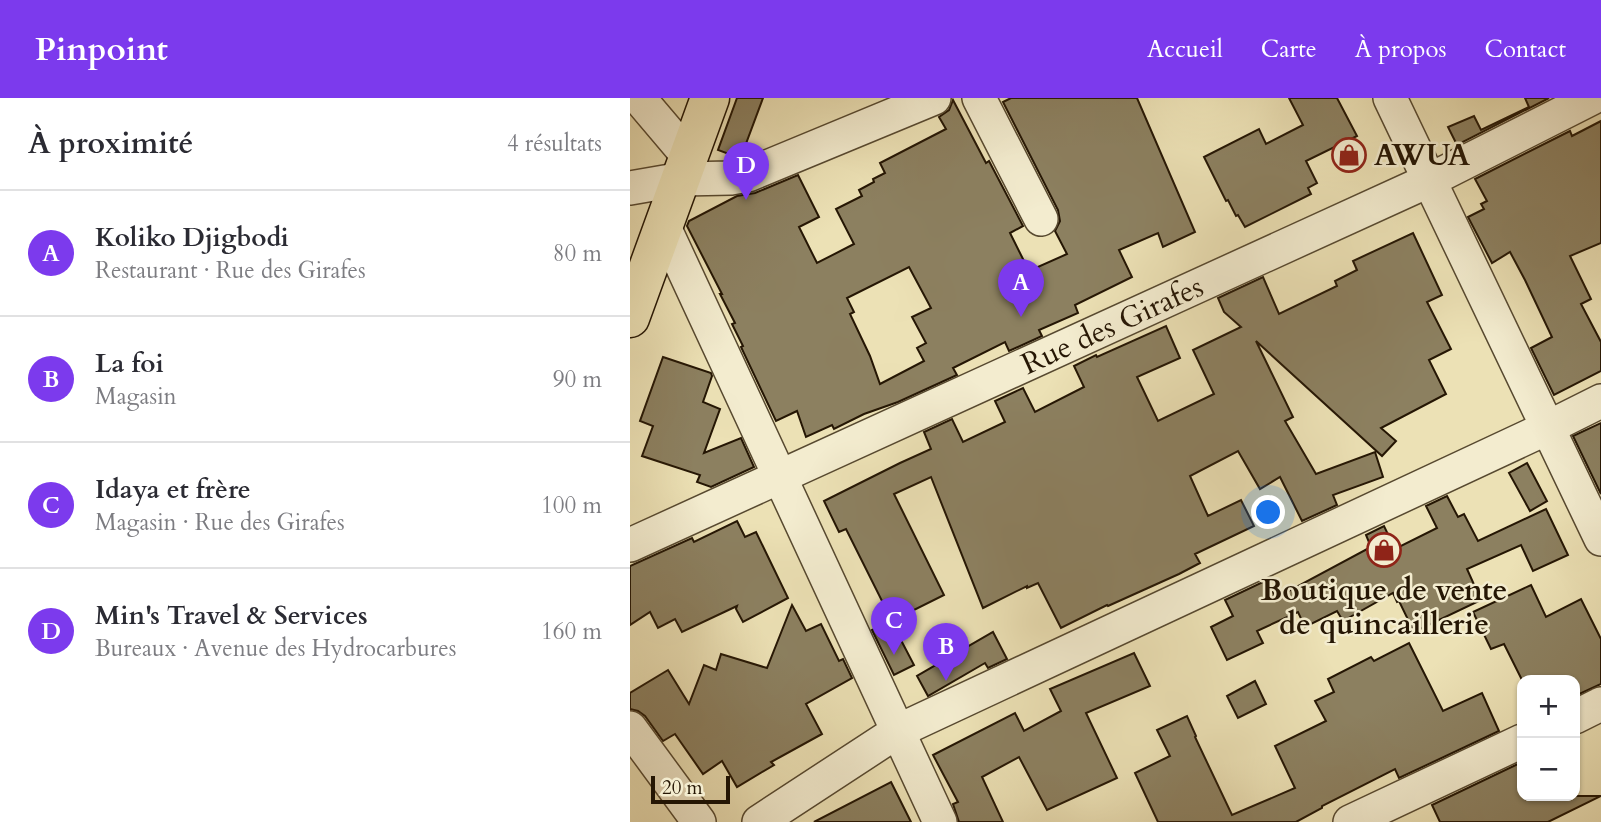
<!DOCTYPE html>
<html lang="fr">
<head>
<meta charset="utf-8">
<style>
	:root { --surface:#fff; --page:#f2f2f3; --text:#2b2b33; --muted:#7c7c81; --line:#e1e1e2; --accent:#7c3aed }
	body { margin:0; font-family:Cardo,serif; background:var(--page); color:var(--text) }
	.controls { position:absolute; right:21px; bottom:21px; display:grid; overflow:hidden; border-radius:14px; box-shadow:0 2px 5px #0004 }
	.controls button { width:63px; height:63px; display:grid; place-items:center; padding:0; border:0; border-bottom:2px solid var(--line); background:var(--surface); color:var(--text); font:35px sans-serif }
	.scale { position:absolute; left:21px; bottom:18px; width:79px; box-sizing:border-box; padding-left:7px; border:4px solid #251604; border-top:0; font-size:19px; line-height:24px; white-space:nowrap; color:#251604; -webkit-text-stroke:5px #f3eccf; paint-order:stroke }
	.you { position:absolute; left:639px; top:415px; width:24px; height:24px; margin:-18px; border:5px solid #fff; border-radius:50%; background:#1a73e8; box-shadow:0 0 0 10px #1a73e833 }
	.badge { display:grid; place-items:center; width:46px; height:46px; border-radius:50%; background:var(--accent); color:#fff; font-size:23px; font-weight:700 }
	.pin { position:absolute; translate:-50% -58px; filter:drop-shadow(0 2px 4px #0008) }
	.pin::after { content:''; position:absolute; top:37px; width:24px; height:21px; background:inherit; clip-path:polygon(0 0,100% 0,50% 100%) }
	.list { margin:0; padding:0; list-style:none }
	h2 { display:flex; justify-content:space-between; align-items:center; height:91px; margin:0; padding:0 28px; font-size:30px }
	h2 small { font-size:23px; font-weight:400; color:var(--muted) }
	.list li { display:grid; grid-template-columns:46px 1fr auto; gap:21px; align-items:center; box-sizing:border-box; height:126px; padding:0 28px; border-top:2px solid var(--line) }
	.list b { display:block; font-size:26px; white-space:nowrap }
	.list p { margin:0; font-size:23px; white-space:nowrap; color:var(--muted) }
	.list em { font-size:23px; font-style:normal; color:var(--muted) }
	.map { position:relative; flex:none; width:971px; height:724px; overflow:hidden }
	header { display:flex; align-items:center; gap:42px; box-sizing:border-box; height:98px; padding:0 35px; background:var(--accent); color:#fff }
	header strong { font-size:33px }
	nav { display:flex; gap:38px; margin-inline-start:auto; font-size:24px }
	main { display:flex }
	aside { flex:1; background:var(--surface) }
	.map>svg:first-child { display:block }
	.building { fill:#8c8060; stroke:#251604; stroke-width:2; fill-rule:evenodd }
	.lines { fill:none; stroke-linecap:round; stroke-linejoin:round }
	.minor-casing { stroke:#574930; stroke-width:36 }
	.major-casing { stroke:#251604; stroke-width:41 }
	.minor { stroke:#f3eccf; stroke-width:33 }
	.major { stroke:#ece1b5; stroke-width:38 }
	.labels { text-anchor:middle; stroke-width:5; stroke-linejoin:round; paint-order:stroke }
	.poi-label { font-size:30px; font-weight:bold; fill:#251604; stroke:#f3eccf; text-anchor:start }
	.street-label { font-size:30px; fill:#251604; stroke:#f3eccf }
</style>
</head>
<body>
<header>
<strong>Pinpoint</strong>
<nav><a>Accueil</a><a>Carte</a><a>À propos</a><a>Contact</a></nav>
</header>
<main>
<aside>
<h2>À proximité<small>4 résultats</small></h2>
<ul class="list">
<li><span class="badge">A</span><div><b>Koliko Djigbodi</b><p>Restaurant · Rue des Girafes</p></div><em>80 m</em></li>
<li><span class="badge">B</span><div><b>La foi</b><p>Magasin</p></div><em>90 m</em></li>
<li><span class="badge">C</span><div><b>Idaya et frère</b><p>Magasin · Rue des Girafes</p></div><em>100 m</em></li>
<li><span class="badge">D</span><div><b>Min's Travel &amp; Services</b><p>Bureaux · Avenue des Hydrocarbures</p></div><em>160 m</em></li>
</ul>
</aside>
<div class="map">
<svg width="971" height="724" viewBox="0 0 971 724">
	<rect width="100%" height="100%" fill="#ece1b5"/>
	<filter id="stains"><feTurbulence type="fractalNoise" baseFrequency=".00286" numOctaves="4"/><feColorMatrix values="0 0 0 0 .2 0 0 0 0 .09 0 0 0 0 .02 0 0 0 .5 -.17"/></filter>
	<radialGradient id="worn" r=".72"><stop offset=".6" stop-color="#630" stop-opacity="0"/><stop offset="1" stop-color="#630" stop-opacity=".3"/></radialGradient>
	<g class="building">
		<polygon points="107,0 133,0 111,59 107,59 88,52"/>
		<path d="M381 0H507L565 134 533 149 528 135 489 152 502 179 445 207 448 215 409 232 412 238 379 253 375 244 323 270 327 277 268 304 234 316 204 331 202 327 176 339 167 313 146 323 111 249 113 248 102 226 105 225 90 196H92L57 128 59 123 107 98 125 95 168 77 189 119 169 129 187 165 224 146 206 111 232 98 229 92 244 84 243 81 255 75 250 65 316 31 309 19 319 12 323 2 356 65 359 63 393 128 380 135 399 173 437 156 425 133 430 123 428 112 373 4ZM279 169 301 210 282 219 296 245 287 250 294 263 250 286 240 258 220 216 224 214 217 200Z"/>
		<polygon points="659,0 707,0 727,38 676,63 687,85 678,90 681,96 615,129 608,117 606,118 598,102 596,103 574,59 629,31 636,46 673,27"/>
		<polygon points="895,0 919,0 827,47 818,29 844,18 851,32 899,9"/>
		<polygon points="971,23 971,145 940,158 961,201 951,206 971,244 971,273 924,297 901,250 922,239 895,182 880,154 862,165 838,119 854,111 851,106 857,103 845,81 940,33 942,38"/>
		<polygon points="783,135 812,197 797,204 821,251 799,262 816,296 751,330 766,343 752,358 626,243 663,319 655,323 686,376 745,354 753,379 703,397 707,407 672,423 650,379 630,391 608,353 560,378 578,418 611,402 624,428 565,456 570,465 549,476 478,508 477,507 431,530 408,485 397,490 397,488 353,510 301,379 264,396 314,497 262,523 216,431 209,434 194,403 270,365 301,351 294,334 322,321 333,344 375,324 365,303 393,290 405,314 454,289 444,268 466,257 467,259 536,228 550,260 507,279 528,323 584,296 563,252 611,229 594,214 588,200 633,179 649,216 707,188 705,183 727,172 723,163"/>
		<polygon points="33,259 81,275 82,278 73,304 90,311 74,355 111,340 124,369 81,389 67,384 70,377 12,358 23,328 10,323"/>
		<polygon points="971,325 971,396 943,338"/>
		<polygon points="897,365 917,403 900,413 879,375"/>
		<polygon points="817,398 828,419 834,416 848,443 916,411 938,457 903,473 891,447 837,471 851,502 784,534 769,503 767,504 763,495 713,523 707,513 675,529 668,514 627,533 633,545 597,562 581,529 603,518 595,502 637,482 646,500 741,449 736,437 754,428 765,451 807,430 796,408"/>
		<polygon points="107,423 115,439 126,434 158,500 113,524 106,511 107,508 52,534 45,521 28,530 20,514 0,527 0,468 62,440 64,444"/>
		<polygon points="901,487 916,519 951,501 971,541 971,586 945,598 945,582 892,582 874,546 861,551 843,514"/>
		<polygon points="162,507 176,533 191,526 209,563 213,561 222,580 176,606 192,636 141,664 144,667 107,689 92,663 73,676 45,636 33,643 15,618 8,613 0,611 0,595 38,572 59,606 74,567 86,572 91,556 137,570"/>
		<polygon points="261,523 284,567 264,577 242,532"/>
		<polygon points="363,534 377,561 358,570 355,565 298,598 287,578"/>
		<polygon points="779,545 813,613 852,595 869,633 769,680 765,671 692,708 692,710 666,724 528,724 505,675 540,658 527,632 557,618 566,638 565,639 602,717 665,690 645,648 696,623 685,603 704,594 698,581 741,559 744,563"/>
		<polygon points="504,555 520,588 456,615 487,680 417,712 389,659 352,679 373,724 329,724 323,706 328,704 303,657 385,615 394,633 431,613 420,591"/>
		<polygon points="625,583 636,606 608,620 597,598"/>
		<polygon points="892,664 892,698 971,698 918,724 810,724 802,707"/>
		<polygon points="261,684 281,724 184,724"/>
	</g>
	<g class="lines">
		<g class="minor-casing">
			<g id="minor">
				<polyline points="9,0 59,59"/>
				<polyline points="349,0 411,121"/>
				<polyline points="760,0 971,441"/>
				<polyline points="0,90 52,81 101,80 118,77 304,0"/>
				<polyline points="34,129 310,724"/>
				<path id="s1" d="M0 447 800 82 962 0"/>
				<polyline points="945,619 971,606"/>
				<polyline points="0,630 69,724"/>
				<polyline points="129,724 268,633 917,330 971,303"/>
				<polyline points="720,724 892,643"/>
			</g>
		</g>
		<g class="major-casing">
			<polyline id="major" points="0,220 80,0"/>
		</g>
		<use href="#minor" class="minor"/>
		<use href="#major" class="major"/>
	</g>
	<defs>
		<g id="shop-ring" transform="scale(1.75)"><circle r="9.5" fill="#f3eccf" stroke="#8f2418" stroke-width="1.5"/><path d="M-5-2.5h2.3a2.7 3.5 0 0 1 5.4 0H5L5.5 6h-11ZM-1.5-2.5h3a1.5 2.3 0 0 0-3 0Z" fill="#8f2418"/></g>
	</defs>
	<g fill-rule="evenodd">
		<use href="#shop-ring" x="719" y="57"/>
		<use href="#shop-ring" x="754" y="452"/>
	</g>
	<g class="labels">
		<g class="poi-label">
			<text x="744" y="67">AWUA</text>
			<text x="754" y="502" text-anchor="middle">Boutique de vente<tspan x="754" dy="34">de quincaillerie</tspan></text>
		</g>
		<g class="street-label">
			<text dy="10" stroke="none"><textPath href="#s1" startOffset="530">Rue des Girafes</textPath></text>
		</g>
	</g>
	<rect width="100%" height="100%" filter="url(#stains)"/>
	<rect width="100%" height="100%" fill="url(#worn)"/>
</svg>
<div class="controls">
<button>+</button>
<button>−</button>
</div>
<div class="scale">20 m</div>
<div class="you"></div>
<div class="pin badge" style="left:391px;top:219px">A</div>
<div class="pin badge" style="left:316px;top:583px">B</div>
<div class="pin badge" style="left:264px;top:557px">C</div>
<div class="pin badge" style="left:116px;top:102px">D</div>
</div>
</main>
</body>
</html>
